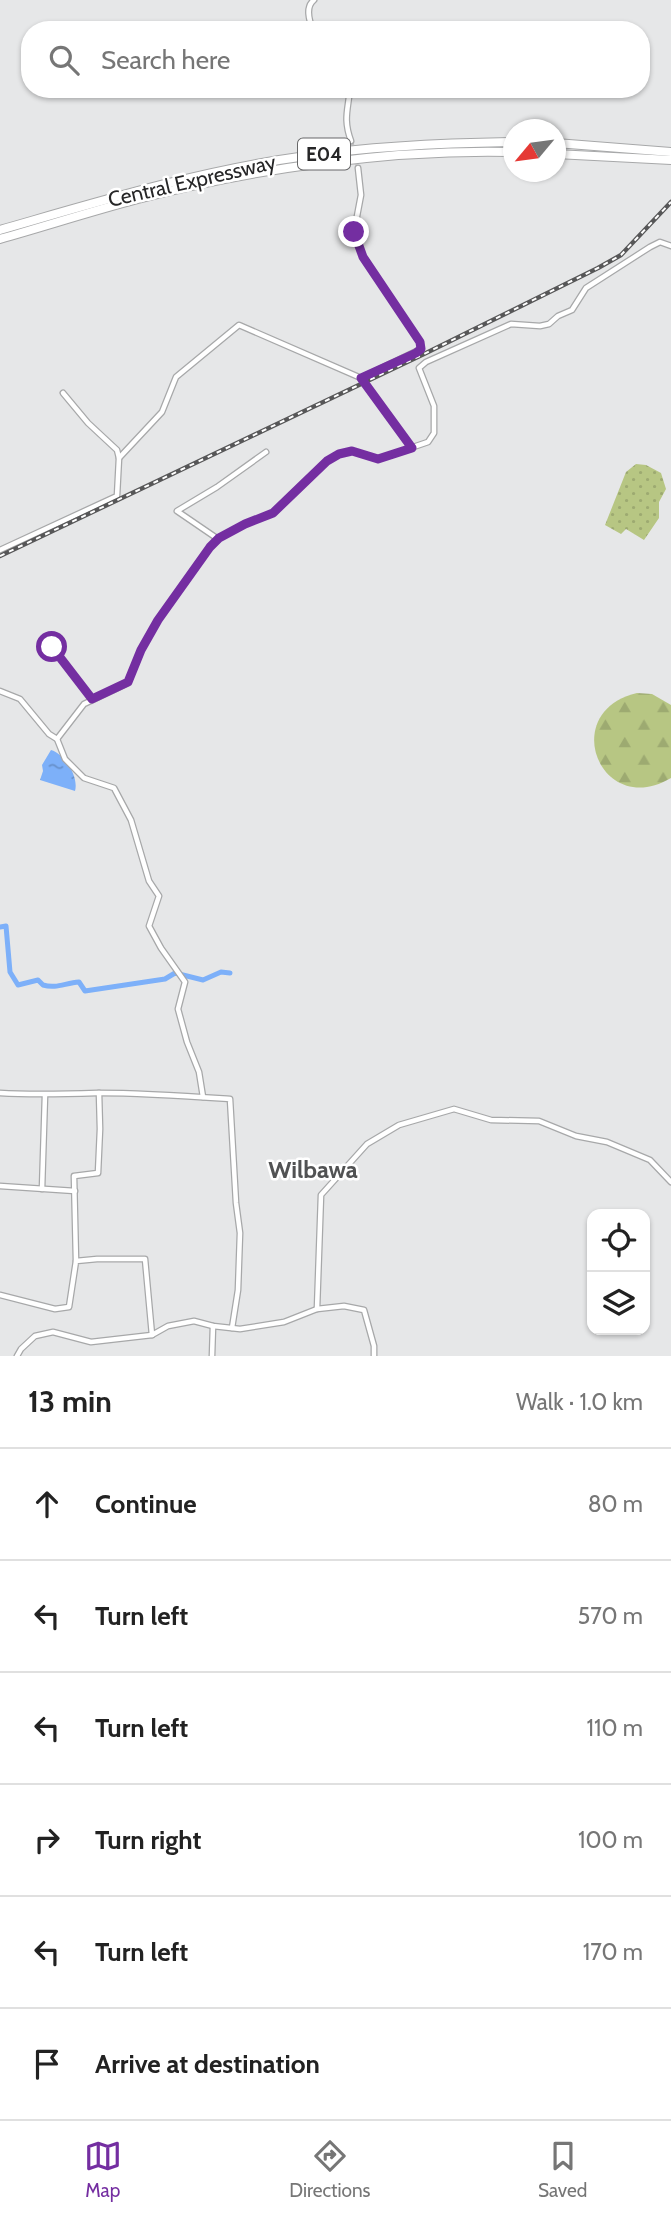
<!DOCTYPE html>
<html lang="en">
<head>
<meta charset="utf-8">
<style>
	:root { --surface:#fff; --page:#f6f6f6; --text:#222; --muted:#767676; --line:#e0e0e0; --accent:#742ea1 }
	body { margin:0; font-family:Cabin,sans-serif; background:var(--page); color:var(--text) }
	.controls { position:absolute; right:21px; bottom:21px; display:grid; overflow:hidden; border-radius:14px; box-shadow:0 2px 5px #0004 }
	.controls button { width:63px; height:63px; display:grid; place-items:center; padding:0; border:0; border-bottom:2px solid var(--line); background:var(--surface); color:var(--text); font:35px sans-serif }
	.compass { position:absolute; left:503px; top:119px; width:63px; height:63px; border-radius:50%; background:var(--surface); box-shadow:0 2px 5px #0004; rotate:241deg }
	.stop { position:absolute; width:21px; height:21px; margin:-16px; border:5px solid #742ea1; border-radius:50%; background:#fff }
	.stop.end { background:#742ea1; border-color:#fff; box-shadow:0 2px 7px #0008 }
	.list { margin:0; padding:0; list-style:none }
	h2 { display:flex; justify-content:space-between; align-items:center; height:91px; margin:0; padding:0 28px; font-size:30px }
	h2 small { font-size:23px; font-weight:400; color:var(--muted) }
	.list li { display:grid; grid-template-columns:46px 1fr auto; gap:21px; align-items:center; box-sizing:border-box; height:112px; padding:0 28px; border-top:2px solid var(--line) }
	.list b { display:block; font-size:26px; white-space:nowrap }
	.list em { font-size:23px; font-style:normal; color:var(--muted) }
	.icon { flex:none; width:38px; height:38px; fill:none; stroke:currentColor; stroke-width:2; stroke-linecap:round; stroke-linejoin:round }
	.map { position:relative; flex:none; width:671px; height:1356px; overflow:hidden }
	.search { position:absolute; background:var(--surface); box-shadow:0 2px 5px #0004; left:21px; right:21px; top:21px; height:77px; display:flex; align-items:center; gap:18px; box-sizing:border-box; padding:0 24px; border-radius:28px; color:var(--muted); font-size:26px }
	.sheet { height:763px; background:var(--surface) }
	nav { display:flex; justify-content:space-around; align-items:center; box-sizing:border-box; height:98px; border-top:2px solid var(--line); background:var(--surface); font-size:19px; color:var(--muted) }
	nav a { display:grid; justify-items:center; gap:4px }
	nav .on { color:var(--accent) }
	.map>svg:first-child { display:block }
	.forest { fill:url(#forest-firs) }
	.park { fill:url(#park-dots) }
	.water { fill:url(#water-ripples) }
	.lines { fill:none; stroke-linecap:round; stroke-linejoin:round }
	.canal { stroke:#7db0f9; stroke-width:5 }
	.minor-tunnel { stroke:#c0c0c1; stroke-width:4.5; stroke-dasharray:4.5 2; stroke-linecap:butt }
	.minor-casing { stroke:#a7a8a9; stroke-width:7 }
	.motorway-casing { stroke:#a7a8a9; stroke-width:10 }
	.minor { stroke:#fff; stroke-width:4.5 }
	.motorway { stroke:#fff; stroke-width:8 }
	.rail-casing { stroke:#575758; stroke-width:4.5 }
	.rail { stroke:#fff; stroke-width:2; stroke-dasharray:5; stroke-linecap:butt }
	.route { stroke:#742ea1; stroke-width:9 }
	.labels { text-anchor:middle; stroke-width:5; stroke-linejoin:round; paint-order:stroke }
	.shield { fill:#fff; stroke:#676768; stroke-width:2 }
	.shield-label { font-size:19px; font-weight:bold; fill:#262627 }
	.street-label { font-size:21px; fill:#262627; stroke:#fff }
	.quarter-label { font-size:24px; font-weight:bold; fill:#515253; stroke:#fff }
</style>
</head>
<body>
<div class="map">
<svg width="671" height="1356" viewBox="0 0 671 1356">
	<defs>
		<pattern id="forest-firs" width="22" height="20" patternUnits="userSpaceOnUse" patternTransform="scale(1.75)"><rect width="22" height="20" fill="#b7c683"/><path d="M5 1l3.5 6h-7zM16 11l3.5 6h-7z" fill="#9daa71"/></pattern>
		<pattern id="park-dots" width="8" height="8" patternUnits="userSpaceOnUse" patternTransform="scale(1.75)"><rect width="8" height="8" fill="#b7c683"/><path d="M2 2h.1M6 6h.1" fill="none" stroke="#9daa71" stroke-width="1.8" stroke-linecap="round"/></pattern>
		<pattern id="water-ripples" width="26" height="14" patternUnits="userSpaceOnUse" patternTransform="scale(1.75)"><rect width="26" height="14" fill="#7db0f9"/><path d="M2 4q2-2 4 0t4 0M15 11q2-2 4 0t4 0" fill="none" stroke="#668fca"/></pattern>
	</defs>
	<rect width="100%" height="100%" fill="#e6e7e8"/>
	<path class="forest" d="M637 693 652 694 671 705V778C601 820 557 712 637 693Z"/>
	<polygon class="park" points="636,464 646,465 661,473 666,489 659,502 659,518 644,540 626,529 621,534 605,525 626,472"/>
	<path class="water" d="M51 750C65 754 79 777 75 791L40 780 43 771 42 765Z"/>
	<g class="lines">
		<path class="canal" d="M0 927 6 926 10 972 18 985 38 980 43 985C56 989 65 983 79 982L85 991 165 979 175 973 203 980 221 972 230 973"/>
		<polyline class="minor-tunnel" points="351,141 358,168"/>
		<g class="minor-casing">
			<g id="minor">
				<path d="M313 30C309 20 305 7 314 0"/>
				<path d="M350 89C348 110 343 119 351 141"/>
				<polyline points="358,168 361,195 354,232 363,257 420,342 421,349 361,378 412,448"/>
				<polyline points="63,393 88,423 117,450 119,458"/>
				<polyline points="218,539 177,511 217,487 266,452"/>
				<polyline points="0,550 117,496 119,458 162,412 176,377 239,325 361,378"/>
				<polyline points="52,647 92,699"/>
				<polyline points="0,691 20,699 49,734 57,739 65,759 84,778 114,788 131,820 149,881 159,896 149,926 161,948 185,982 178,1009 187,1042 199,1072 203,1097"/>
				<polyline points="57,739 84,704 128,683 141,650 158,620 210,547 219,538 245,524 273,513 327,461 339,454 352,451 378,459 428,442 434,433 434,406 419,368 426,362 511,324 540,326 549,324 558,316 572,310 586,288 650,247 660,242 671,246"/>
				<path d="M0 1093C33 1095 65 1094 99 1093 143 1093 186 1096 230 1099L236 1203 240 1233 238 1290 232 1328"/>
				<polyline points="0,1186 75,1191"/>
				<polyline points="42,1189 45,1095"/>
				<polyline points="76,1261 74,1176 98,1173 100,1129 99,1093"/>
				<polyline points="0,1295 55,1309 69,1307 76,1261 97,1259 145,1259 152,1335"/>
				<polyline points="17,1356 21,1349 35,1336 53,1332 91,1342 152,1335 168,1326 194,1321 213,1326 240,1329 284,1322 317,1309"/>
				<polyline points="212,1356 213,1326"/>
				<polyline points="374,1356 374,1346 364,1310 344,1306 317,1309 321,1195 367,1144 399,1125 454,1109 491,1120 539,1121 576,1136 607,1142 650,1160 671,1182"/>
			</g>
		</g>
		<g class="motorway-casing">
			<g id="motorway">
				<polyline points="556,143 671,152"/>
				<polyline points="556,154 671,160"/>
				<path d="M0 230C101 201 202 170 306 156 375 146 444 143 514 142"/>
				<path d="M0 239C46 226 92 211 138 199 256 168 392 149 514 152"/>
			</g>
		</g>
		<use href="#minor" class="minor"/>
		<use href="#motorway" class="motorway"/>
		<g class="rail-casing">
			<polyline id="rail" points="0,556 424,354 598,268 621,255 671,202"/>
		</g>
		<use href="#rail" class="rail"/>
	</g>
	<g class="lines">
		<polyline class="route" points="52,647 92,699 128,682 141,650 158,620 210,547 219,538 245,524 273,513 327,461 339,454 352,451 378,459 412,448 361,378 416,353 421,349 420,342 363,257 354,232"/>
	</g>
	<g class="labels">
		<rect class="shield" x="298" y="138.5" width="52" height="31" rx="5"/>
		<g class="shield-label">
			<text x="324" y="161">E04</text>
		</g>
		<g class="street-label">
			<text transform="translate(192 181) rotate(-13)" y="7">Central Expressway</text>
		</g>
		<g class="quarter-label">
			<text x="313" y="1178">Wilbawa</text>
		</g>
	</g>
</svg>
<div class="controls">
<button><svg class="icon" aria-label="locate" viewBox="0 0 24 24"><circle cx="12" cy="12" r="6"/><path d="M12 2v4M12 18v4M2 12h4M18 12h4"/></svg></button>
<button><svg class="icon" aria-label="layers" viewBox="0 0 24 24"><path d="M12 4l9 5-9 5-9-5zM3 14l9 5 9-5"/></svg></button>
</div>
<svg class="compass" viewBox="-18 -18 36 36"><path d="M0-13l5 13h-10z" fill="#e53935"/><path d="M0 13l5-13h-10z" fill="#767676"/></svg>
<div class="stop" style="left:52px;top:647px"></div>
<div class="stop end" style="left:354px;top:232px"></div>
<div class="search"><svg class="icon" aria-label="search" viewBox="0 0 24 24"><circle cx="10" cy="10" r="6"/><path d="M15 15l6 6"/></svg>Search here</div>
</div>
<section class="sheet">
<h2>13 min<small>Walk · 1.0 km</small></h2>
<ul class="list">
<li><svg class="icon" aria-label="ahead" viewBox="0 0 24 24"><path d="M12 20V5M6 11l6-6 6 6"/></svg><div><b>Continue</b></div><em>80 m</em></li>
<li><svg class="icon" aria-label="left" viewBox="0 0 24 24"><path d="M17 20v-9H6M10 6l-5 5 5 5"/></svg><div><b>Turn left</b></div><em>570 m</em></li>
<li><svg class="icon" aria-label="left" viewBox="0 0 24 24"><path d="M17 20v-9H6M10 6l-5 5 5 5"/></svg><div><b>Turn left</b></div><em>110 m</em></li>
<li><svg class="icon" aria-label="right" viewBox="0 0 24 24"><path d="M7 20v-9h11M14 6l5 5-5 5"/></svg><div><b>Turn right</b></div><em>100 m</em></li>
<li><svg class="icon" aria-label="left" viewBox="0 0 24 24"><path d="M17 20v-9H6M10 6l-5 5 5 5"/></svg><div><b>Turn left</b></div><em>170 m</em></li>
<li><svg class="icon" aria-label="arrive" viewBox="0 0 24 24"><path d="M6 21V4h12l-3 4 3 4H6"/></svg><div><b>Arrive at destination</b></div></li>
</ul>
</section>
<nav>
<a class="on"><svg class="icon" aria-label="map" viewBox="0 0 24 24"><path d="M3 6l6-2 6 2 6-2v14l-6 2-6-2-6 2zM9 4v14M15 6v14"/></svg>Map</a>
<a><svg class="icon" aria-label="directions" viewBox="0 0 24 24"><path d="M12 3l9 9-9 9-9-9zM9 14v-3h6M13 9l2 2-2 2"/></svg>Directions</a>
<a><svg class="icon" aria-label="saved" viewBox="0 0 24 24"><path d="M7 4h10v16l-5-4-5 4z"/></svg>Saved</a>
</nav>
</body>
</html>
